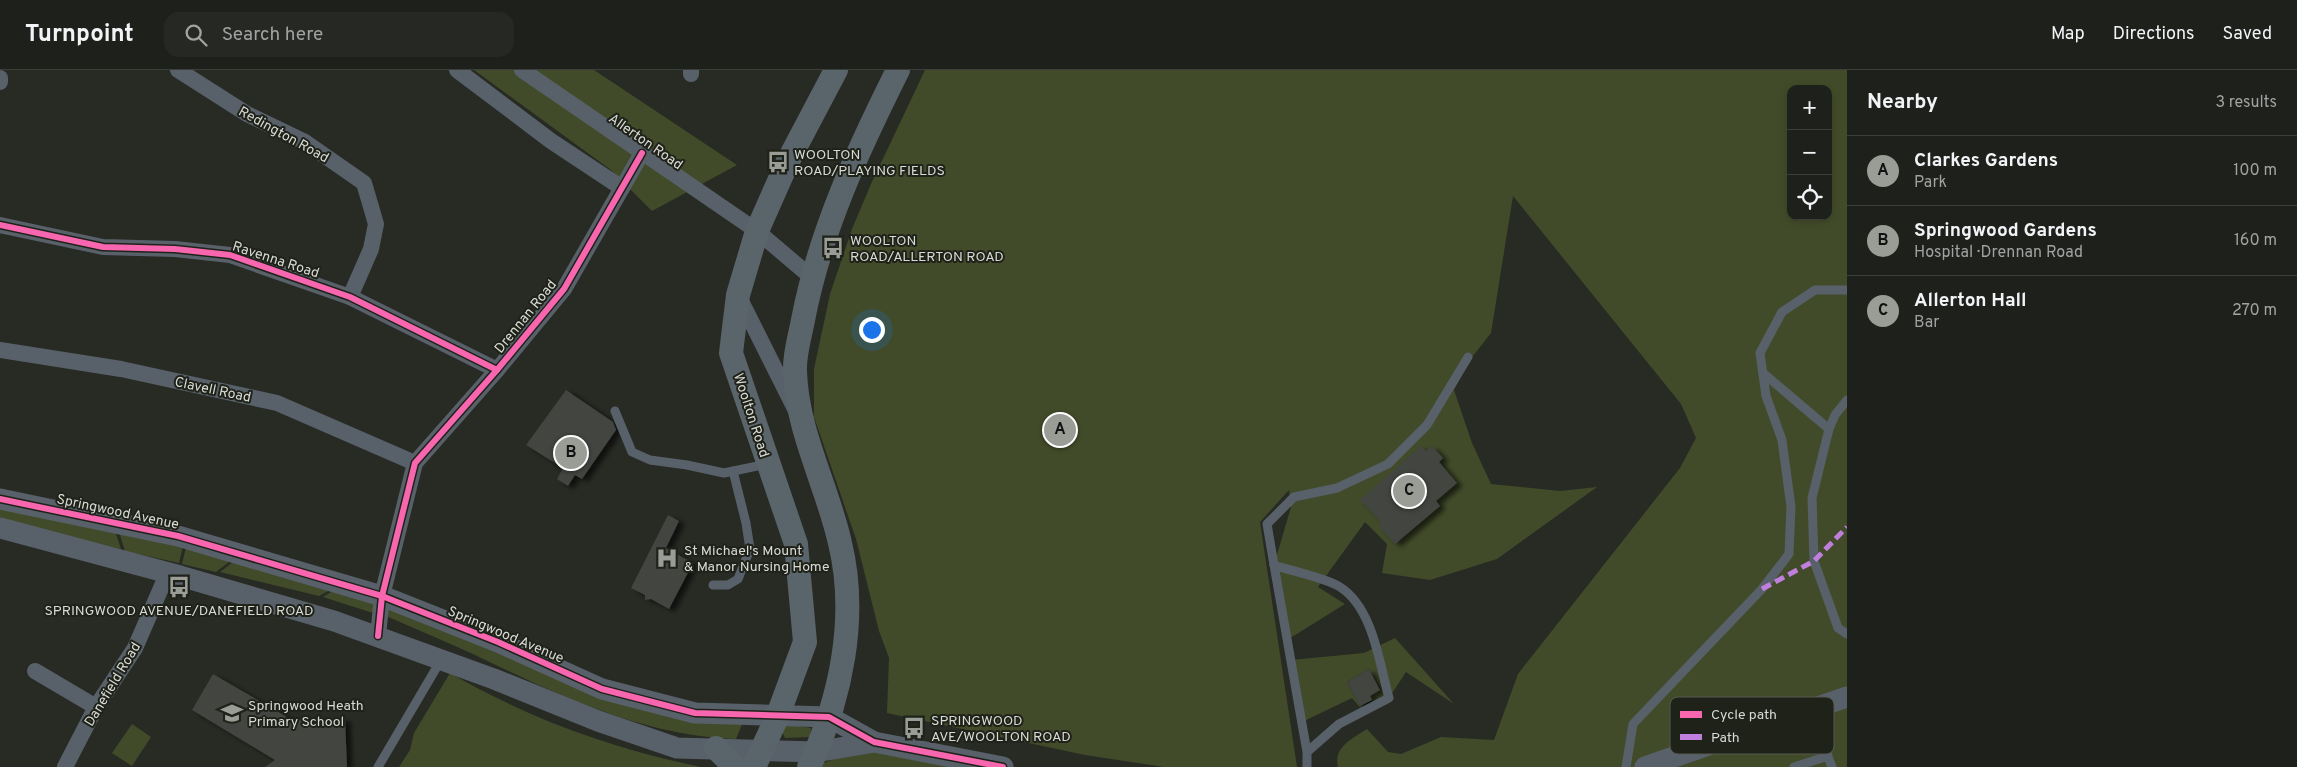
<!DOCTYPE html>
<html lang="en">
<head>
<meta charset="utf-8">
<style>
	:root { --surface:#1e201b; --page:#262824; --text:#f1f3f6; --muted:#a1a3a3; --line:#3c3e3a; --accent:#9a9c96 }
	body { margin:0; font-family:Overpass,sans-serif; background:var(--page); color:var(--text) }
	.controls { position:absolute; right:15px; top:15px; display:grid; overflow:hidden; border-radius:10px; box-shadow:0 2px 8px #0003 }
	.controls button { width:45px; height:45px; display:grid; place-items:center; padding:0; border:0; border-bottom:1px solid var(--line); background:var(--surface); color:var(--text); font:25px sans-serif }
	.you { position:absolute; left:871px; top:259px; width:18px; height:18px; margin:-12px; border:4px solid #fff; border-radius:50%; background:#1a73e8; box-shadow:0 0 0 8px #1a73e833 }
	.badge { display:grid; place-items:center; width:32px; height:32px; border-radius:50%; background:var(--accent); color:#111; font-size:16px; font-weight:700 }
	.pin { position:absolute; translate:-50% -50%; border:2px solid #fff; box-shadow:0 1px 5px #0006 }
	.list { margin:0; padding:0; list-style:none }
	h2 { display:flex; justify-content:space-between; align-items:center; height:65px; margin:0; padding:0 20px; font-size:21px }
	h2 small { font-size:16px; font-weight:400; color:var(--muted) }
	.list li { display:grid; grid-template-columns:32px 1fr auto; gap:15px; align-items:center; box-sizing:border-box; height:70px; padding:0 20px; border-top:1px solid var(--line) }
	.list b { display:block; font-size:19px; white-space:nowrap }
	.list p { margin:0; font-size:16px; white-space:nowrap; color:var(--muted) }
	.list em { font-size:16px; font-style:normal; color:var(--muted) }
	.icon { flex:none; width:28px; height:28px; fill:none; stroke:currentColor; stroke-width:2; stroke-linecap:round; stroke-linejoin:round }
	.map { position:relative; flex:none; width:1847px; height:697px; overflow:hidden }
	header { display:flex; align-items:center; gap:30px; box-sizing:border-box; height:70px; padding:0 25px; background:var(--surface); border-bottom:1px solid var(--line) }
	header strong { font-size:24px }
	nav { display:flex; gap:28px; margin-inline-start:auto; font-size:18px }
	.search { width:350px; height:45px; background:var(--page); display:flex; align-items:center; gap:12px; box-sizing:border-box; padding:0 18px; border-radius:15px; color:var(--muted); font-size:19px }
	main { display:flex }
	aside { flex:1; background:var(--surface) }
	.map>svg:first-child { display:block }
	.green { fill:#424b29; fill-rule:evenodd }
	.building { fill:#424440; filter:url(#shadow) }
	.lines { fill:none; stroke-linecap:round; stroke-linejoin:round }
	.service { stroke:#58616a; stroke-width:9 }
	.minor { stroke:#58616a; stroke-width:16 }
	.tertiary { stroke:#58616a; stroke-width:21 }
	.secondary { stroke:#5a646b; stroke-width:24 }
	.quiet { stroke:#c07fdc; stroke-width:5; stroke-dasharray:10 5; stroke-linecap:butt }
	.cycleway-casing { stroke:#1f2219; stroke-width:9 }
	.cycleway { stroke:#f766af; stroke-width:6 }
	.labels { text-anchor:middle; stroke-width:4; stroke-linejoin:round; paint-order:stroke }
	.street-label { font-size:14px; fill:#d8dad4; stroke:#1f2219 }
	.poi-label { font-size:14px; fill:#d8dad4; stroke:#1f2219; text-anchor:start }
	.key { fill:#1f2219; stroke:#565951; stroke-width:1 }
	.key-label { font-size:14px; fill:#d8dad4 }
</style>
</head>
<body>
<header>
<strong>Turnpoint</strong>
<div class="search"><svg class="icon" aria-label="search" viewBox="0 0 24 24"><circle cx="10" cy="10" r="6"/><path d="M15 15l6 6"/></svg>Search here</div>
<nav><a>Map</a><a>Directions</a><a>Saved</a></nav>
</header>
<main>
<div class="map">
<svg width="1847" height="697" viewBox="0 0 1847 697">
	<defs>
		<filter id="shadow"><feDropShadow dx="5.5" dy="3" stdDeviation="2.5" flood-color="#0009"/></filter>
	</defs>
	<rect width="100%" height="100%" fill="#282a24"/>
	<g class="green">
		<polygon points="474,0 594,0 737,95 652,141 611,100"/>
		<path d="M925 0H1847V697H1338C1333 677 1353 668 1367 659L1388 682 1401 684 1441 667 1494 670 1518 604 1680 398 1696 368 1681 334 1513 126 1491 263 1469 291 1454 320 1472 373 1491 414 1560 421 1597 417 1497 489 1430 510 1382 503 1387 474 1365 452 1318 517 1345 534 1287 570 1274 495 1291 437 1289 420 1260 452 1297 697H1164L1085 685 887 643 889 588 879 561 856 469 814 347V299L830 224 852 159 871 114ZM1791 19H1828V146H1791Z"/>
		<polygon points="0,434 115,461 121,479 0,451"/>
		<polygon points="119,462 183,476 179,493 125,481"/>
		<polygon points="186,477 234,488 216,502 182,494"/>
		<polygon points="237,489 339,515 319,526 220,502"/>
		<polygon points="341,516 377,526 373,543 323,527"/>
		<path d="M390 532 539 598 743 652 736 669C642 666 556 624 473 584 445 571 415 559 386 546Z"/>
		<polygon points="1395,568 1454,634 1406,602 1389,628 1374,635 1370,626 1381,619 1369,599 1347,612 1363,641 1352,628 1302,652 1291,590 1364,583"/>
		<path d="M450 603C530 649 610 678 701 697H399L410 680 414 663Z"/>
		<polygon points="132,654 151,667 132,696 112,683"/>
		<polygon points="786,654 811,658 810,667 785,668 782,662"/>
		<polygon points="873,676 974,697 819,697 820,694"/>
	</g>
	<g class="building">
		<polygon points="566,320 613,352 616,360 582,409 575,405 568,416 557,409 563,398 526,375"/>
		<polygon points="1421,376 1426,381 1432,376 1443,388 1439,392 1457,413 1436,431 1440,436 1395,474 1378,455 1381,452 1360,430"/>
		<polygon points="668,445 679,451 666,478 693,493 669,539 651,529 645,530 645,525 631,518"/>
		<polygon points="1369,599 1380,620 1370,626 1372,630 1360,636 1347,612"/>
		<polygon points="213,604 292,650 345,648 347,697 265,697 275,690 192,640"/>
	</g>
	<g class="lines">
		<g class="service">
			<polyline points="1763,303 1829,359"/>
			<polyline points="1847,330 1835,345 1829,359 1812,428 1814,491 1838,558 1847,564"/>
			<polyline points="615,341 632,382 650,390 687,395 724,403 767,394"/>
			<polyline points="1274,495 1267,454 1294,427 1337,418 1388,394 1427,355 1468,287"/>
			<polyline points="713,515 728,515 738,509 750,479 746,453 733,401"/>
			<polyline points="1812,640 1814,652 1832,697"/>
			<path d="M1307 682 1339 654 1389 628C1379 592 1373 538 1340 517 1326 508 1291 501 1274 495L1307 682V697"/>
			<polyline points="378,697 441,590"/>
			<polyline points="1626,697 1633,654 1762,519 1789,484 1791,437 1782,370 1766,326 1760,283 1782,242 1815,220 1847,220"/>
			<polyline points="1794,697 1828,686"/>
		</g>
		<g class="minor">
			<polyline points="178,0 247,44 305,72 364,113 376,154 371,179 350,227"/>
			<polyline points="457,0 551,71 622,118"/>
			<polyline points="522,0 757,161 811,207"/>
			<polyline points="691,0 691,4"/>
			<polyline points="0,8 0,12"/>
			<polyline points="0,155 103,177 175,179 230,185 350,227 497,300"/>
			<polyline points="738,225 795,339"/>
			<polyline points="0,280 121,299 277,333 415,393"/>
			<polyline points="378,566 382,526 415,393 497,300 564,219 642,83"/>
			<polyline points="35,601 96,637"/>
			<polyline points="65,697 96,637 135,578 168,502"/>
		</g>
		<g class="tertiary">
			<polyline points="0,429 178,466 382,526 498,572 602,619 695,643 829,647 874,672 1003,697"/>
			<polyline points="0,458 180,506 334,551 494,609 598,651 677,678 816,682 874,672"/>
			<polyline points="1645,697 1847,627"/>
		</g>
		<g class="secondary">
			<polyline points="716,678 735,697"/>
			<polyline points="754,697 778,645 805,572 796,474 731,283 738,225 757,161 788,91 836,0"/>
			<path d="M809 697C841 629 858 547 840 473 827 415 797 362 795 302 794 285 800 266 803 250 820 161 858 80 898 0"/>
		</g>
		<polyline class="quiet" points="1762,519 1814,491 1847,457"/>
		<g class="cycleway-casing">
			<g id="cycleway">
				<polyline points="0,155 103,177 175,179 230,185 350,227 497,300"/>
				<polyline points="0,429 178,466 382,526 498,572 602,619 695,643 829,647 874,672 1003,697"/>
				<polyline points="378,566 382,526 415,393 497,300 564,219 642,83"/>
			</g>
		</g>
		<use href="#cycleway" class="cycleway"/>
	</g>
	<defs>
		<g id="bus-bare" transform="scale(1.725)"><path d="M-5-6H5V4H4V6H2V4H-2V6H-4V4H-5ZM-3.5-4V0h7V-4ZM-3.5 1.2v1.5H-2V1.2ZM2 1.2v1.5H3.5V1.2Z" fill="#9a9c96" stroke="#1f2219" stroke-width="2.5" paint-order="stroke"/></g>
		<g id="hospital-bare" transform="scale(1.725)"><path d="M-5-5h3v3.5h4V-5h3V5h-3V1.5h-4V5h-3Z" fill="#9a9c96" stroke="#1f2219" stroke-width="2.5" paint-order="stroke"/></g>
		<g id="school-bare" transform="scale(1.725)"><path d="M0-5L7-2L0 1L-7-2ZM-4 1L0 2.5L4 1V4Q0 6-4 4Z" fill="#9a9c96" stroke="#1f2219" stroke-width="2.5" paint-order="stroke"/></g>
	</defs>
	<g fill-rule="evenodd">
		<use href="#bus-bare" x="778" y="92"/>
		<use href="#bus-bare" x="833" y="178"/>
		<use href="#hospital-bare" x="667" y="488"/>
		<use href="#bus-bare" x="179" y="517"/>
		<use href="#school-bare" x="232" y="643"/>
		<use href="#bus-bare" x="914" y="658"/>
	</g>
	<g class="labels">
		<g class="street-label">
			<text transform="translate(284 64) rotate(29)" y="5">Redington Road</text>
			<text transform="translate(646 71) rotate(35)" y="5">Allerton Road</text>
			<text transform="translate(276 189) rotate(18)" y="5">Ravenna Road</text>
			<text transform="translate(525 246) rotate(-51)" y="5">Drennan Road</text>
			<text transform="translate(213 319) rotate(12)" y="5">Clavell Road</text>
			<text transform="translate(752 345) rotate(72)" y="5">Woolton Road</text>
			<text transform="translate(118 441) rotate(12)" y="5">Springwood Avenue</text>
			<text transform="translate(506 564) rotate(23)" y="5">Springwood Avenue</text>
			<text transform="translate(112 614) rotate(-59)" y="5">Danefield Road</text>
		</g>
		<g class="poi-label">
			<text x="794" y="89">WOOLTON<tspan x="794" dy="16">ROAD/PLAYING FIELDS</tspan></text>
			<text x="850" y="175">WOOLTON<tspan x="850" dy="16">ROAD/ALLERTON ROAD</tspan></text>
			<text x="684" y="485">St Michael's Mount<tspan x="684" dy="16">&amp; Manor Nursing Home</tspan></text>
			<text x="179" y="545" text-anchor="middle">SPRINGWOOD AVENUE/DANEFIELD ROAD</text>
			<text x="248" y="640">Springwood Heath<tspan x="248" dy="16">Primary School</tspan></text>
			<text x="931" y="655">SPRINGWOOD<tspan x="931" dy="16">AVE/WOOLTON ROAD</tspan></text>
		</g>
	</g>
	<rect x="1670" y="627" width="164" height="57" rx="8" class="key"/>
	<rect x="1680" y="641" width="22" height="7" fill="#f766af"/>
	<rect x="1680" y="664" width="22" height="6" fill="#c07fdc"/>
	<g class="key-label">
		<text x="1711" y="649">Cycle path</text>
		<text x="1711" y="672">Path</text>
	</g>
</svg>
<div class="controls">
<button>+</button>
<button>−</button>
<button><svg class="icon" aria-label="locate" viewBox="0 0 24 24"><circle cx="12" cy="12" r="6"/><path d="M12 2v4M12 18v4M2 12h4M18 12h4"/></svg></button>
</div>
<div class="you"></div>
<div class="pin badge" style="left:1060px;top:360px">A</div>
<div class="pin badge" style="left:571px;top:383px">B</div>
<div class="pin badge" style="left:1409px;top:421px">C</div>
</div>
<aside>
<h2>Nearby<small>3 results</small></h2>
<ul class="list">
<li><span class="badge">A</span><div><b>Clarkes Gardens</b><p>Park</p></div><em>100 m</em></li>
<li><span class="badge">B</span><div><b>Springwood Gardens</b><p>Hospital · Drennan Road</p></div><em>160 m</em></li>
<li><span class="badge">C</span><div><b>Allerton Hall</b><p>Bar</p></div><em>270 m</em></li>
</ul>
</aside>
</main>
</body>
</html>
